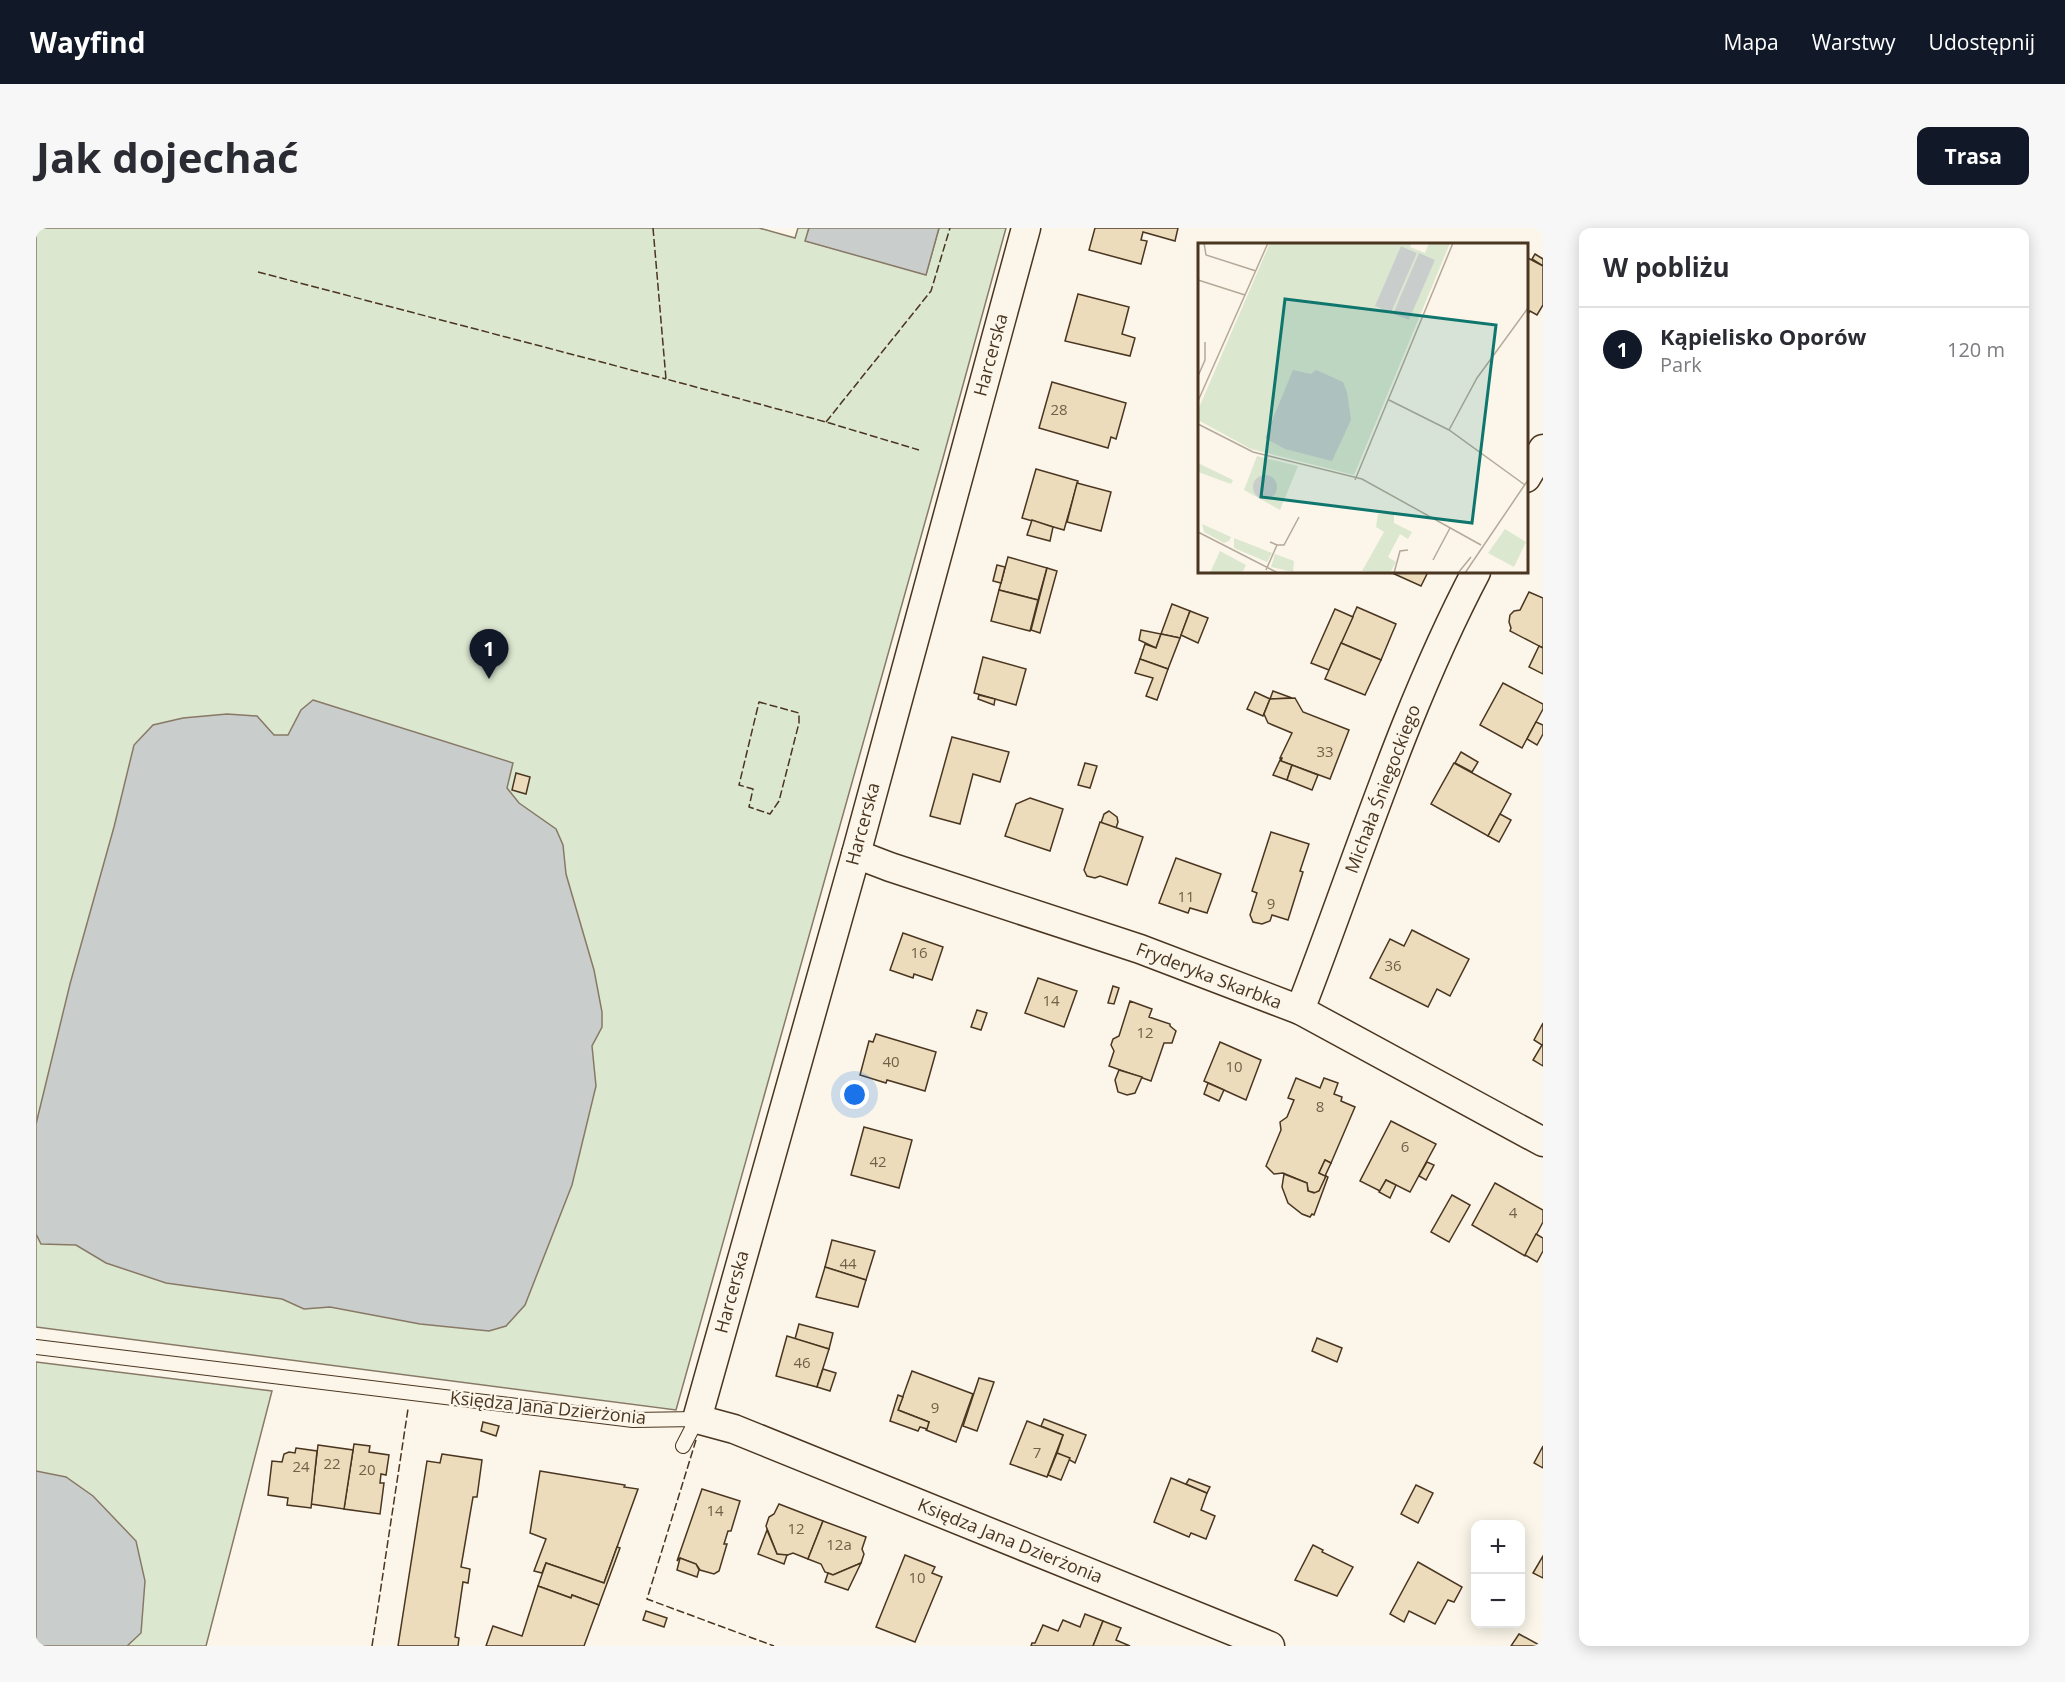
<!DOCTYPE html>
<html lang="pl">
<head>
<meta charset="utf-8">
<style>
	:root { --surface:#fff; --page:#f7f7f7; --text:#2b2b33; --muted:#7c7c81; --line:#e1e1e2; --accent:#111827 }
	body { margin:0; font-family:"Open Sans",sans-serif; background:var(--page); color:var(--text) }
	.controls { position:absolute; right:18px; bottom:18px; display:grid; overflow:hidden; border-radius:12px; box-shadow:0 3px 15px #0003 }
	.controls button { width:54px; height:54px; display:grid; place-items:center; padding:0; border:0; border-bottom:2px solid var(--line); background:var(--surface); color:var(--text); font:30px sans-serif }
	.you { position:absolute; left:819px; top:867px; width:21px; height:21px; margin:-15px; border:4px solid #fff; border-radius:50%; background:#1a73e8; box-shadow:0 0 0 9px #1a73e833 }
	.badge { display:grid; place-items:center; width:39px; height:39px; border-radius:50%; background:var(--accent); color:#fff; font-size:20px; font-weight:700 }
	.pin { position:absolute; translate:-50% -50px; filter:drop-shadow(0 2px 3px #0008) }
	.pin::after { content:''; position:absolute; top:32px; width:21px; height:18px; background:inherit; clip-path:polygon(0 0,100% 0,50% 100%) }
	.list { margin:0; padding:0; list-style:none }
	h2 { display:flex; justify-content:space-between; align-items:center; height:78px; margin:0; padding:0 24px; font-size:26px }
	h2 small { font-size:20px; font-weight:400; color:var(--muted) }
	.list li { display:grid; grid-template-columns:39px 1fr auto; gap:18px; align-items:center; box-sizing:border-box; height:84px; padding:0 24px; border-top:2px solid var(--line) }
	.list b { display:block; font-size:22px; white-space:nowrap }
	.list p { margin:0; font-size:20px; white-space:nowrap; color:var(--muted) }
	.list em { font-size:20px; font-style:normal; color:var(--muted) }
	.map { position:relative; flex:none; width:1507px; height:1418px; overflow:hidden; border-radius:12px }
	header { display:flex; align-items:center; gap:36px; box-sizing:border-box; height:84px; padding:0 30px; background:var(--accent); color:#fff }
	header strong { font-size:28px }
	nav { display:flex; gap:33px; margin-inline-start:auto; font-size:21px }
	.intro { display:flex; align-items:center; justify-content:space-between; box-sizing:border-box; height:144px; padding:0 36px }
	h1 { margin:0; font-size:42px }
	.button { padding:15px 27px; border-radius:12px; background:var(--accent); color:#fff; font-size:21px; font-weight:700 }
	main { display:flex; gap:36px; padding:0 36px }
	aside { flex:1; background:var(--surface); border-radius:12px; box-shadow:0 3px 15px #0003 }
	.map>svg:first-child { display:block }
	.green { fill:#dce7d0; stroke:#887966; stroke-width:1.5 }
	.water { fill:#c9cecd; stroke:#887966; stroke-width:1.5 }
	.building { fill:#ecdcbc; stroke:#4a3520; stroke-width:1.5 }
	.lines { fill:none; stroke-linecap:round; stroke-linejoin:round }
	.service-casing { stroke:#4a3520; stroke-width:16 }
	.minor-casing { stroke:#4a3520; stroke-width:31 }
	.service { stroke:#fbf6e9; stroke-width:14 }
	.minor { stroke:#fbf6e9; stroke-width:28 }
	.fence { stroke:#4a3520; stroke-width:1.5; stroke-dasharray:8 3; stroke-linecap:butt }
	.labels { text-anchor:middle; stroke-width:4.5; stroke-linejoin:round; paint-order:stroke }
	.number-label { font-size:15px; fill:#725f47 }
	.street-label { font-size:18px; fill:#4a3520; stroke:#fbf6e9 }
	.inset-road { fill:none; stroke:#b4a999; stroke-width:1.5 }
	.view { fill:#0f766e; fill-opacity:0.15; stroke:#0f766e; stroke-width:3 }
	.inset-edge { fill:none; stroke:#4a3520; stroke-width:3 }
</style>
</head>
<body>
<header>
<strong>Wayfind</strong>
<nav><a>Mapa</a><a>Warstwy</a><a>Udostępnij</a></nav>
</header>
<div class="intro"><h1>Jak dojechać</h1><a class="button">Trasa</a></div>
<main>
<div class="map">
<svg width="1507" height="1418" viewBox="0 0 1507 1418">
	<rect width="100%" height="100%" fill="#fbf6e9"/>
	<g class="green">
		<polygon points="0,0 723,0 759,10 762,0 773,0 770,13 890,46 903,0 970,0 907,230 640,1182 0,1099"/>
		<polygon points="0,1134 236,1163 170,1418 0,1418"/>
	</g>
	<g class="water">
		<polygon points="773,0 903,0 890,47 769,13"/>
		<polygon points="277,472 477,535 471,560 483,575 520,601 527,617 530,646 558,742 566,784 566,799 556,818 560,858 536,957 489,1077 470,1098 453,1103 384,1096 294,1079 268,1081 246,1071 130,1055 70,1035 40,1017 5,1016 0,1006 0,896 34,756 78,599 98,517 117,497 147,490 191,486 221,488 238,507 252,507 265,482"/>
		<polygon points="0,1243 30,1249 57,1268 100,1313 109,1353 105,1405 91,1418 0,1418"/>
	</g>
	<g class="building">
		<polygon points="1059,0 1142,0 1139,13 1107,4 1105,12 1111,13 1105,36 1053,22"/>
		<polygon points="1499,26 1507,31 1507,38 1496,31"/>
		<polygon points="1490,29 1507,38 1507,77 1501,87 1494,83 1490,89"/>
		<polygon points="1042,66 1093,79 1086,106 1099,110 1094,128 1029,113"/>
		<polygon points="1016,154 1090,175 1080,211 1075,209 1072,220 1003,200"/>
		<polygon points="1000,241 1042,253 1028,302 986,290"/>
		<polygon points="1041,255 1075,264 1065,303 1031,294"/>
		<polygon points="996,292 1017,299 1014,313 991,307"/>
		<polygon points="972,329 1011,340 1002,372 963,362"/>
		<polygon points="961,337 969,339 965,355 957,353"/>
		<polygon points="1011,340 1021,343 1004,405 995,402"/>
		<polygon points="1354,344 1392,344 1385,358"/>
		<polygon points="963,362 1002,372 994,403 955,393"/>
		<polygon points="1493,364 1507,370 1507,420 1474,403 1475,400 1473,394 1474,387 1478,383 1484,382"/>
		<polygon points="1136,376 1154,383 1144,410 1125,406"/>
		<polygon points="1321,379 1360,396 1345,432 1305,415"/>
		<polygon points="1299,381 1317,389 1293,442 1275,435"/>
		<polygon points="1154,383 1172,390 1162,415 1145,407"/>
		<polygon points="1105,402 1125,406 1120,420 1103,412"/>
		<polygon points="1125,406 1144,410 1132,441 1104,431 1109,416 1120,420"/>
		<polygon points="1305,415 1345,432 1329,467 1289,451"/>
		<polygon points="1503,418 1507,420 1507,446 1493,439"/>
		<polygon points="947,429 990,441 980,477 938,465"/>
		<polygon points="1104,431 1132,441 1121,472 1110,468 1117,450 1099,445"/>
		<polygon points="1467,455 1507,476 1507,481 1486,520 1444,497"/>
		<polygon points="1237,463 1256,470 1234,471"/>
		<polygon points="1219,464 1234,471 1227,488 1211,481"/>
		<polygon points="943,467 959,471 958,477 942,471"/>
		<polygon points="1259,470 1267,484 1313,502 1294,551 1245,533 1246,530 1244,530 1256,505 1232,495 1228,486 1234,471"/>
		<polygon points="1500,494 1507,497 1507,506 1501,517 1491,511"/>
		<polygon points="916,509 973,524 964,554 937,546 924,596 894,588"/>
		<polygon points="1425,524 1442,534 1436,544 1419,535"/>
		<polygon points="1245,530 1245,533 1256,537 1251,552 1237,547"/>
		<polygon points="1049,535 1061,538 1054,560 1042,557"/>
		<polygon points="1418,535 1475,566 1452,608 1395,576"/>
		<polygon points="1256,537 1282,547 1276,562 1251,552"/>
		<polygon points="480,545 494,549 490,566 476,562"/>
		<polygon points="994,570 1027,581 1014,623 969,608 980,576"/>
		<polygon points="1073,583 1081,589 1082,594 1080,600 1065,595 1068,586"/>
		<polygon points="1464,586 1475,592 1463,614 1452,608"/>
		<polygon points="1064,594 1107,609 1091,657 1064,648 1059,650 1051,648 1048,642"/>
		<polygon points="1235,604 1273,616 1264,643 1267,644 1252,692 1236,687 1234,693 1226,696 1217,694 1214,687 1221,665 1216,663"/>
		<polygon points="1140,630 1185,646 1171,685 1154,680 1152,685 1123,675"/>
		<polygon points="1376,702 1433,731 1414,768 1401,761 1392,779 1334,750 1354,711 1368,718"/>
		<polygon points="867,705 907,719 896,752 878,746 877,750 854,742"/>
		<polygon points="1002,750 1041,763 1028,799 989,785"/>
		<polygon points="1077,758 1083,760 1078,776 1072,775"/>
		<polygon points="1094,773 1116,781 1113,789 1134,796 1134,798 1140,803 1136,815 1128,815 1115,853 1073,838 1078,823 1075,817 1077,811 1083,808"/>
		<polygon points="941,782 951,785 945,802 935,799"/>
		<polygon points="1507,795 1507,838 1497,832 1506,817 1498,812"/>
		<polygon points="840,806 900,824 889,863 851,852 850,855 824,847 833,813 837,814"/>
		<polygon points="1184,814 1225,832 1210,872 1168,853"/>
		<polygon points="1083,842 1106,849 1099,865 1091,867 1082,864 1079,852"/>
		<polygon points="1260,850 1284,860 1288,850 1302,855 1298,866 1306,869 1305,873 1319,879 1295,935 1289,932 1283,945 1290,948 1285,961 1280,965 1272,963 1271,955 1247,945 1238,946 1230,938 1245,902 1244,894 1251,889 1258,872 1252,870"/>
		<polygon points="1172,855 1188,862 1183,873 1168,866"/>
		<polygon points="1355,893 1400,916 1374,964 1350,952 1344,963 1324,953"/>
		<polygon points="828,899 876,912 863,960 815,947"/>
		<polygon points="1289,932 1295,935 1289,948 1283,945"/>
		<polygon points="1391,934 1398,937 1390,952 1383,948"/>
		<polygon points="1248,946 1271,955 1272,963 1278,965 1283,963 1290,948 1292,949 1278,987 1276,986 1274,989 1266,986 1252,975 1246,959"/>
		<polygon points="1350,952 1360,957 1354,970 1343,964"/>
		<polygon points="1459,955 1507,982 1507,994 1489,1028 1436,997"/>
		<polygon points="1416,967 1434,977 1413,1014 1395,1004"/>
		<polygon points="1500,1006 1507,1010 1507,1023 1501,1034 1489,1027"/>
		<polygon points="796,1012 839,1023 830,1052 789,1039"/>
		<polygon points="789,1039 830,1052 822,1079 780,1069"/>
		<polygon points="763,1096 797,1105 793,1121 759,1111"/>
		<polygon points="751,1108 793,1121 781,1159 740,1148"/>
		<polygon points="1281,1110 1306,1120 1301,1134 1276,1123"/>
		<polygon points="787,1141 800,1145 794,1163 781,1159"/>
		<polygon points="876,1143 937,1166 920,1214 890,1202 893,1194 862,1182"/>
		<polygon points="943,1150 958,1154 941,1203 927,1198"/>
		<polygon points="862,1167 867,1169 862,1182 893,1194 891,1201 884,1199 882,1203 854,1193"/>
		<polygon points="1008,1191 1050,1207 1039,1235 1021,1225 1027,1207 1005,1198"/>
		<polygon points="991,1193 1027,1207 1011,1249 974,1236"/>
		<polygon points="447,1194 463,1198 460,1208 445,1203"/>
		<polygon points="318,1216 334,1218 333,1224 353,1227 350,1247 345,1246 344,1255 348,1255 344,1286 308,1281"/>
		<polygon points="282,1217 317,1222 308,1281 275,1276"/>
		<polygon points="1507,1218 1507,1240 1498,1235"/>
		<polygon points="260,1220 281,1223 275,1280 251,1277 252,1270 232,1267 236,1233 246,1234 248,1226 253,1224 259,1225"/>
		<polygon points="1021,1225 1034,1230 1025,1252 1012,1247"/>
		<polygon points="406,1226 446,1232 441,1269 437,1269 425,1339 434,1341 432,1355 427,1354 419,1409 423,1410 422,1418 362,1418 391,1233 404,1235"/>
		<polygon points="504,1243 589,1257 588,1259 602,1261 568,1355 510,1335 506,1345 498,1343 510,1311 494,1305"/>
		<polygon points="1135,1250 1171,1265 1165,1282 1179,1288 1170,1311 1155,1305 1153,1309 1118,1294"/>
		<polygon points="1153,1251 1174,1259 1171,1265 1150,1256"/>
		<polygon points="1380,1257 1397,1265 1382,1295 1365,1286"/>
		<polygon points="666,1261 704,1273 695,1303 692,1303 688,1316 691,1316 683,1343 678,1346 664,1342 660,1336 644,1330 641,1333"/>
		<polygon points="743,1276 787,1293 772,1331 757,1325 749,1328 741,1326 730,1298 733,1289 738,1286"/>
		<polygon points="787,1293 830,1309 826,1321 828,1326 825,1335 797,1347 789,1344 785,1336 772,1331"/>
		<polygon points="731,1302 741,1326 751,1327 748,1336 722,1326"/>
		<polygon points="1277,1317 1287,1322 1286,1324 1317,1339 1301,1368 1259,1352"/>
		<polygon points="581,1319 584,1320 563,1377 536,1367 535,1370 502,1358 510,1335 568,1355"/>
		<polygon points="869,1327 899,1339 896,1345 906,1349 879,1414 840,1399"/>
		<polygon points="1507,1328 1507,1350 1497,1345"/>
		<polygon points="644,1330 660,1336 663,1342 661,1349 641,1342"/>
		<polygon points="1382,1334 1426,1359 1418,1374 1412,1372 1399,1396 1373,1383 1368,1394 1354,1386"/>
		<polygon points="825,1335 812,1362 789,1354 792,1345 797,1347"/>
		<polygon points="502,1358 535,1370 536,1367 563,1377 548,1418 450,1418 457,1398 486,1408"/>
		<polygon points="610,1383 631,1390 628,1399 607,1392"/>
		<polygon points="1049,1386 1067,1393 1057,1418 995,1418 996,1415 999,1415 1007,1397 1022,1403 1027,1392 1044,1399"/>
		<polygon points="1067,1393 1085,1400 1080,1412 1094,1418 1057,1418"/>
		<polygon points="1483,1406 1505,1418 1475,1418"/>
	</g>
	<g class="lines">
		<g class="service-casing">
			<polyline id="service" points="0,1119 597,1192 661,1191 647,1218"/>
		</g>
		<g class="minor-casing">
			<g id="minor">
				<polyline points="990,0 820,626 661,1191 698,1201 1234,1418"/>
				<polyline points="1490,250 1507,221"/>
				<polyline points="820,626 854,639 1104,721 1264,782 1507,914"/>
				<path d="M1264 782C1321 635 1367 483 1440 344"/>
			</g>
		</g>
		<use href="#service" class="service"/>
		<use href="#minor" class="minor"/>
		<g class="fence">
			<polyline points="617,0 630,151 790,194 883,222"/>
			<polyline points="222,44 630,151"/>
			<polyline points="790,194 895,63 914,0"/>
			<polygon points="723,474 763,485 763,495 743,573 734,586 713,579 717,561 703,557"/>
			<polyline points="660,1212 611,1371 738,1418"/>
			<polyline points="336,1418 372,1181"/>
		</g>
	</g>
	<g class="labels">
		<g class="number-label">
			<text x="1023" y="187">28</text>
			<text x="1289" y="529">33</text>
			<text x="1150" y="674">11</text>
			<text x="1235" y="681">9</text>
			<text x="883" y="730">16</text>
			<text x="1357" y="743">36</text>
			<text x="1015" y="778">14</text>
			<text x="1109" y="810">12</text>
			<text x="855" y="839">40</text>
			<text x="1198" y="844">10</text>
			<text x="1284" y="884">8</text>
			<text x="1369" y="924">6</text>
			<text x="842" y="939">42</text>
			<text x="1477" y="990">4</text>
			<text x="812" y="1041">44</text>
			<text x="766" y="1140">46</text>
			<text x="899" y="1185">9</text>
			<text x="1001" y="1230">7</text>
			<text x="296" y="1241">22</text>
			<text x="265" y="1244">24</text>
			<text x="331" y="1247">20</text>
			<text x="679" y="1288">14</text>
			<text x="760" y="1306">12</text>
			<text x="803" y="1322">12a</text>
			<text x="881" y="1355">10</text>
		</g>
		<g class="street-label">
			<text transform="translate(955 127) rotate(-75)" y="6">Harcerska</text>
			<text transform="translate(1347 561) rotate(-69)" y="6">Michała Śniegockiego</text>
			<text transform="translate(827 596) rotate(-75)" y="6">Harcerska</text>
			<text transform="translate(1173 748) rotate(21)" y="6">Fryderyka Skarbka</text>
			<text transform="translate(696 1064) rotate(-75)" y="6">Harcerska</text>
			<text transform="translate(512 1180) rotate(6)" y="6">Księdza Jana Dzierżonia</text>
			<text transform="translate(974 1313) rotate(22)" y="6">Księdza Jana Dzierżonia</text>
		</g>
	</g>
	<g transform="translate(1162 15)">
		<rect width="330" height="330" fill="#fbf6e9"/>
		<path d="M72 0H214L212 4 227 10 231 0H252L156 232 53 206 0 177V167ZM203 3 219 10 193 70ZM236 17 211 77 195 71ZM59 213 100 223 82 267 46 247ZM0 220 35 237 33 241 0 229ZM180 271H196V280L214 289 210 296 202 291 190 314 198 319 192 330 164 328 186 289 178 284ZM4 281 33 294 31 298 26 300 6 289ZM307 286 328 299 316 324 290 310ZM36 295 74 310 69 319 36 305ZM22 308 48 322 44 330H12ZM77 311 96 318 95 329 73 324Z" fill="#dce7d0" fill-rule="evenodd"/>
		<path d="M203 3 219 10 193 70 177 63ZM221 10 237 17 211 77 195 71ZM95 127 113 131 118 127 145 139 149 149 153 177 134 218 87 206 67 195ZM55 244a12 12 0 1 1 24 0a12 12 0 1 1-24 0Z" fill="#c9cecd"/>
		<path class="inset-road" d="M6 0 8 12 58 28M0 37 47 52M0 133 7 117V99M191 157 251 187 327 242M0 158 70 0M0 181 55 209 164 236 283 302M251 187 279 135 330 65M157 237 255 0M0 289 80 330M79 302H86L101 274M235 317 252 285M68 327 79 302 72 299M196 330 202 308 210 307M260 330 273 314M267 330 330 237"/>
		<path class="view" d="M87 56 298 82 274 280 63 254Z"/>
		<rect width="330" height="330" class="inset-edge"/>
	</g>
</svg>
<div class="controls">
<button>+</button>
<button>−</button>
</div>
<div class="you"></div>
<div class="pin badge" style="left:453px;top:451px">1</div>
</div>
<aside>
<h2>W pobliżu<small></small></h2>
<ul class="list">
<li><span class="badge">1</span><div><b>Kąpielisko Oporów</b><p>Park</p></div><em>120 m</em></li>
</ul>
</aside>
</main>
</body>
</html>
